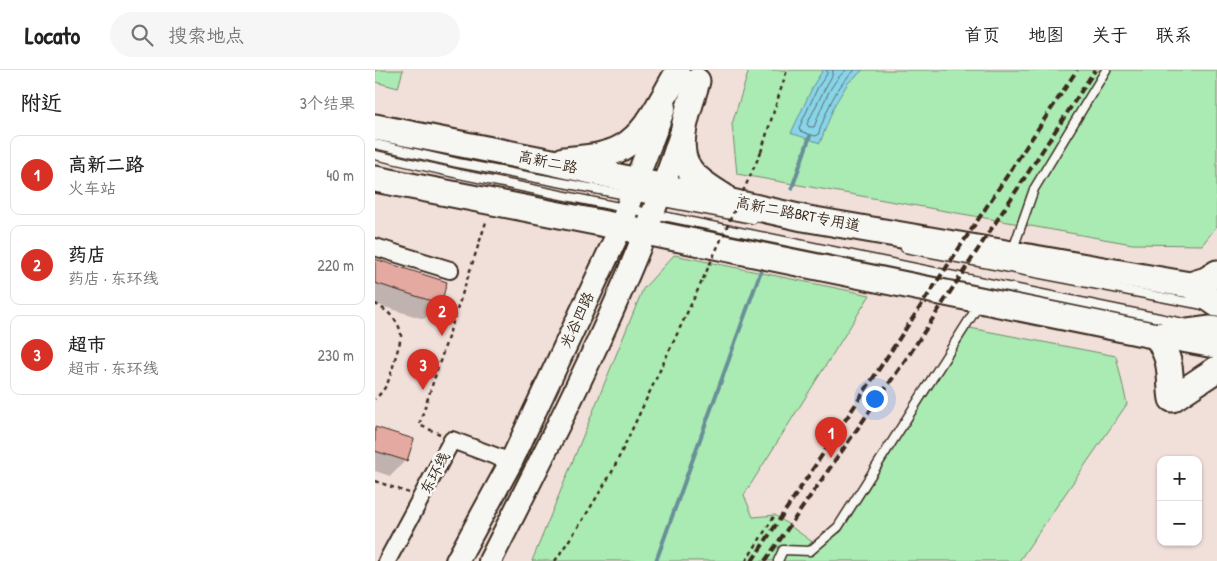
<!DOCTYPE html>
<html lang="zh">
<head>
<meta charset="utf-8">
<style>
	:root { --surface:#fff; --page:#f6f6f6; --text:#222; --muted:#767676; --line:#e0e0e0; --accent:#d93025 }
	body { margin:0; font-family:"Patrick Hand","LXGW WenKai TC",sans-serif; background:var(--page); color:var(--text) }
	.controls { position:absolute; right:15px; bottom:15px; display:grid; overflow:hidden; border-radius:10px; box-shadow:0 1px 4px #0004 }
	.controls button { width:45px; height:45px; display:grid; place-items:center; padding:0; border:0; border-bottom:1px solid var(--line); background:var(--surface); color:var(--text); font:25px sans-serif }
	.you { position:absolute; left:499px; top:328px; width:18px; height:18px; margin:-12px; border:4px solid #fff; border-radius:50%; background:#1a73e8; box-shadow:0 0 0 8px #1a73e833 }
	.badge { display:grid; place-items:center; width:32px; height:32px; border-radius:50%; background:var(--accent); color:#fff; font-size:16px; font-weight:700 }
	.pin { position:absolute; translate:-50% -41px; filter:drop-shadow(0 1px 2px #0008) }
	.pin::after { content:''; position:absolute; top:26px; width:18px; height:15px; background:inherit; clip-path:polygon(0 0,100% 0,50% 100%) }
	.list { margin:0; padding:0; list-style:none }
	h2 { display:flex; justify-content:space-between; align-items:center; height:65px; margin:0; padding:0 20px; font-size:21px }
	h2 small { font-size:16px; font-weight:400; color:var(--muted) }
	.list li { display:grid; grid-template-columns:32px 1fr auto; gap:15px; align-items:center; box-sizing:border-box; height:80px; margin:0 10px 10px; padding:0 10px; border:1px solid var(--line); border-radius:10px }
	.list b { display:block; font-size:19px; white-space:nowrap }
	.list p { margin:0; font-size:16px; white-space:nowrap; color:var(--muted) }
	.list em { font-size:16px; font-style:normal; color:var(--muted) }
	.icon { flex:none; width:28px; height:28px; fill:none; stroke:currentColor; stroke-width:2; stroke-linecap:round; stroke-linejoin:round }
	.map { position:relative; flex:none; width:842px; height:491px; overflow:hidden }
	header { display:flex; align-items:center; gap:30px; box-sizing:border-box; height:70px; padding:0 25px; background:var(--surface); border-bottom:1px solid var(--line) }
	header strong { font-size:24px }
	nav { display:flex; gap:28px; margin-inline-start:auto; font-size:18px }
	.search { width:350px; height:45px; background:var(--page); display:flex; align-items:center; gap:12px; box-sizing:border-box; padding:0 18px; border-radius:28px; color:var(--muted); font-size:19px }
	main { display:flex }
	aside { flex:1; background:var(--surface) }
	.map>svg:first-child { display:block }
	.green { fill:#aaeab3; stroke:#728a68 }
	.water { fill:#88d4e8; stroke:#699097 }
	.shadow { fill:#0003 }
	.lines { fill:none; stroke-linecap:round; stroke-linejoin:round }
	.shore { stroke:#5a6e6f; stroke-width:1 }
	.stream { stroke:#699097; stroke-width:4 }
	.building { fill:#e4aaa2; stroke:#3b2a1e }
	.lane-casing { stroke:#3b2a1e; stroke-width:11 }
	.street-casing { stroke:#3b2a1e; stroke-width:20 }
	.secondary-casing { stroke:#3b2a1e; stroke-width:26 }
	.primary-casing { stroke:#3b2a1e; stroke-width:29 }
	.path { stroke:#3b2a1e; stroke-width:2.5; stroke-dasharray:4 4; stroke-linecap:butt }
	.lane { stroke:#f6f6f2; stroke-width:8 }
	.street { stroke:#f6f6f2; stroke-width:16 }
	.secondary { stroke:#f6f6f2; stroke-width:22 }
	.primary { stroke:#f6f6f2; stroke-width:25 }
	.rail { stroke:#3b2a1e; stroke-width:4; stroke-dasharray:8 4; stroke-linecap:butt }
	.path-bridge { stroke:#3b2a1e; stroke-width:2.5; stroke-dasharray:4 4; stroke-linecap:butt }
	.labels { text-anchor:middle; stroke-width:5; stroke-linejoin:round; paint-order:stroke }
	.street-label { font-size:15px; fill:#3b2a1e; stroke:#f6f6f2 }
</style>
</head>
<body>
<header>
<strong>Locato</strong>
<div class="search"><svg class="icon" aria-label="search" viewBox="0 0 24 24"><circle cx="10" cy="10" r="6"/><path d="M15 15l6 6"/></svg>搜索地点</div>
<nav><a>首页</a><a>地图</a><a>关于</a><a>联系</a></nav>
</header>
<main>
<aside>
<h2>附近<small>3个结果</small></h2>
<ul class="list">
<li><span class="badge">1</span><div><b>高新二路</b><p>火车站</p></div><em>40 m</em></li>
<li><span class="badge">2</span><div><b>药店</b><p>药店 · 东环线</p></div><em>220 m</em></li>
<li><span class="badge">3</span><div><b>超市</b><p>超市 · 东环线</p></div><em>230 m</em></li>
</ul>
</aside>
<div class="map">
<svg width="842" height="491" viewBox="0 0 842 491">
	<rect width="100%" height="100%" fill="#f1dfda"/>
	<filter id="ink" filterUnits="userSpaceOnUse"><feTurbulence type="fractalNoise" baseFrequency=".02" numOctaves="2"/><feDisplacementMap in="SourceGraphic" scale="10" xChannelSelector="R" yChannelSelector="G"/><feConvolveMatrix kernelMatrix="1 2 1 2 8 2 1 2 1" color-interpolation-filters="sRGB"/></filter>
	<g filter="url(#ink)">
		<g class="green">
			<polygon points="0,0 28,0 23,18 0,12"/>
			<polygon points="374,0 842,0 842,156 827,175 757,174 362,104 357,54"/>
			<polygon points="299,185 495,225 369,425 378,447 400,445 443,476 466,462 595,258 741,286 752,334 644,491 157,491 268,219"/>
		</g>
		<polygon class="water" points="448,0 488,0 473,13 460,34 445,73 416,63 439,14"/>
		<g class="shadow">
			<polygon points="0,191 65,233 49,249 0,234"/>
			<polygon points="0,358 31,390 15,406 0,401"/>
		</g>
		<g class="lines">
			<g class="shore">
				<path d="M452 0V4L443 17 424 58 425 61 440 66 443 65C452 40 460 17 480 0"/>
				<path d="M458 0 457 6 449 20 432 54 434 57H439C447 37 454 14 471 0"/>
			</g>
			<g class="stream">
				<polyline points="417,118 435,66"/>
				<polyline points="281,491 388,195"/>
			</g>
		</g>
		<g class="building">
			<polygon points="0,189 72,212 66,234 0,213"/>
			<polygon points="0,357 39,369 32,391 0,381"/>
		</g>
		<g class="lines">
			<g class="lane-casing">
				<g id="lane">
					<polyline points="0,74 83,93 378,149"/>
					<polyline points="0,85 84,104 808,253"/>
					<polyline points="530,178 828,235"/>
					<polyline points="637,182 659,119 731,0"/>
					<polyline points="403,491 408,480 435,481 463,457 605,233"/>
				</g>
			</g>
			<g class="street-casing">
				<g id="street">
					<polyline points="0,177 75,200"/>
					<polyline points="12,491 77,370 136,392"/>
				</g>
			</g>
			<g class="secondary-casing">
				<g id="secondary">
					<polyline points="793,268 842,277"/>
					<polyline points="82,491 136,392 246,157 261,111 289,38"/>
					<path d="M115 491C186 351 259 210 307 61"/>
				</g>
			</g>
			<g class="primary-casing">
				<g id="primary">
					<path d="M322 11C315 37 297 77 315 100 323 111 337 119 348 126"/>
					<polyline points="0,57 172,91 428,148 815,215 842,234"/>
					<path d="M189 90C208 88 230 87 246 78 273 63 287 29 302 4"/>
					<polyline points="0,109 246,157 782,266 836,259 842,260"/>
					<polyline points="815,215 831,210 842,203"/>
					<path d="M782 266C787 275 793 286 794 296 796 307 795 318 797 329L842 299"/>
				</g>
			</g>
			<g class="path">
				<polyline points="386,82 412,0"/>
				<path d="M0 234C11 239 26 252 26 266 25 274 22 281 20 289 15 307 14 316 0 329"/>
				<polyline points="65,364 44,355 112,149"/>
				<polyline points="0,411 34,423"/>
				<polyline points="180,491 209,448 237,402 328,209"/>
				<polyline points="371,491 400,445"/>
			</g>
			<use href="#lane" class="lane"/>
			<use href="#street" class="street"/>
			<use href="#secondary" class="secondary"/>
			<use href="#primary" class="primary"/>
			<g class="rail">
				<polyline points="377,491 702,0"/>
				<polyline points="390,491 536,282 720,0"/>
			</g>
			<polyline class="path-bridge" points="328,209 386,82"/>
		</g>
	</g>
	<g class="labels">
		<g class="street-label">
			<text transform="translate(173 92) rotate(12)" y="5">高新二路</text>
			<text transform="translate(423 144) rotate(11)" y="5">高新二路BRT专用道</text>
			<text transform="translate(202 250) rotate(-65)" y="5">光谷四路</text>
			<text transform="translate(60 403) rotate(-62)" y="5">东环线</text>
		</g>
	</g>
</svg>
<div class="controls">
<button>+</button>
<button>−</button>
</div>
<div class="you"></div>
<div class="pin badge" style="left:456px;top:388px">1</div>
<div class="pin badge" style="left:67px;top:266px">2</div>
<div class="pin badge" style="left:48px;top:320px">3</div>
</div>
</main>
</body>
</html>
